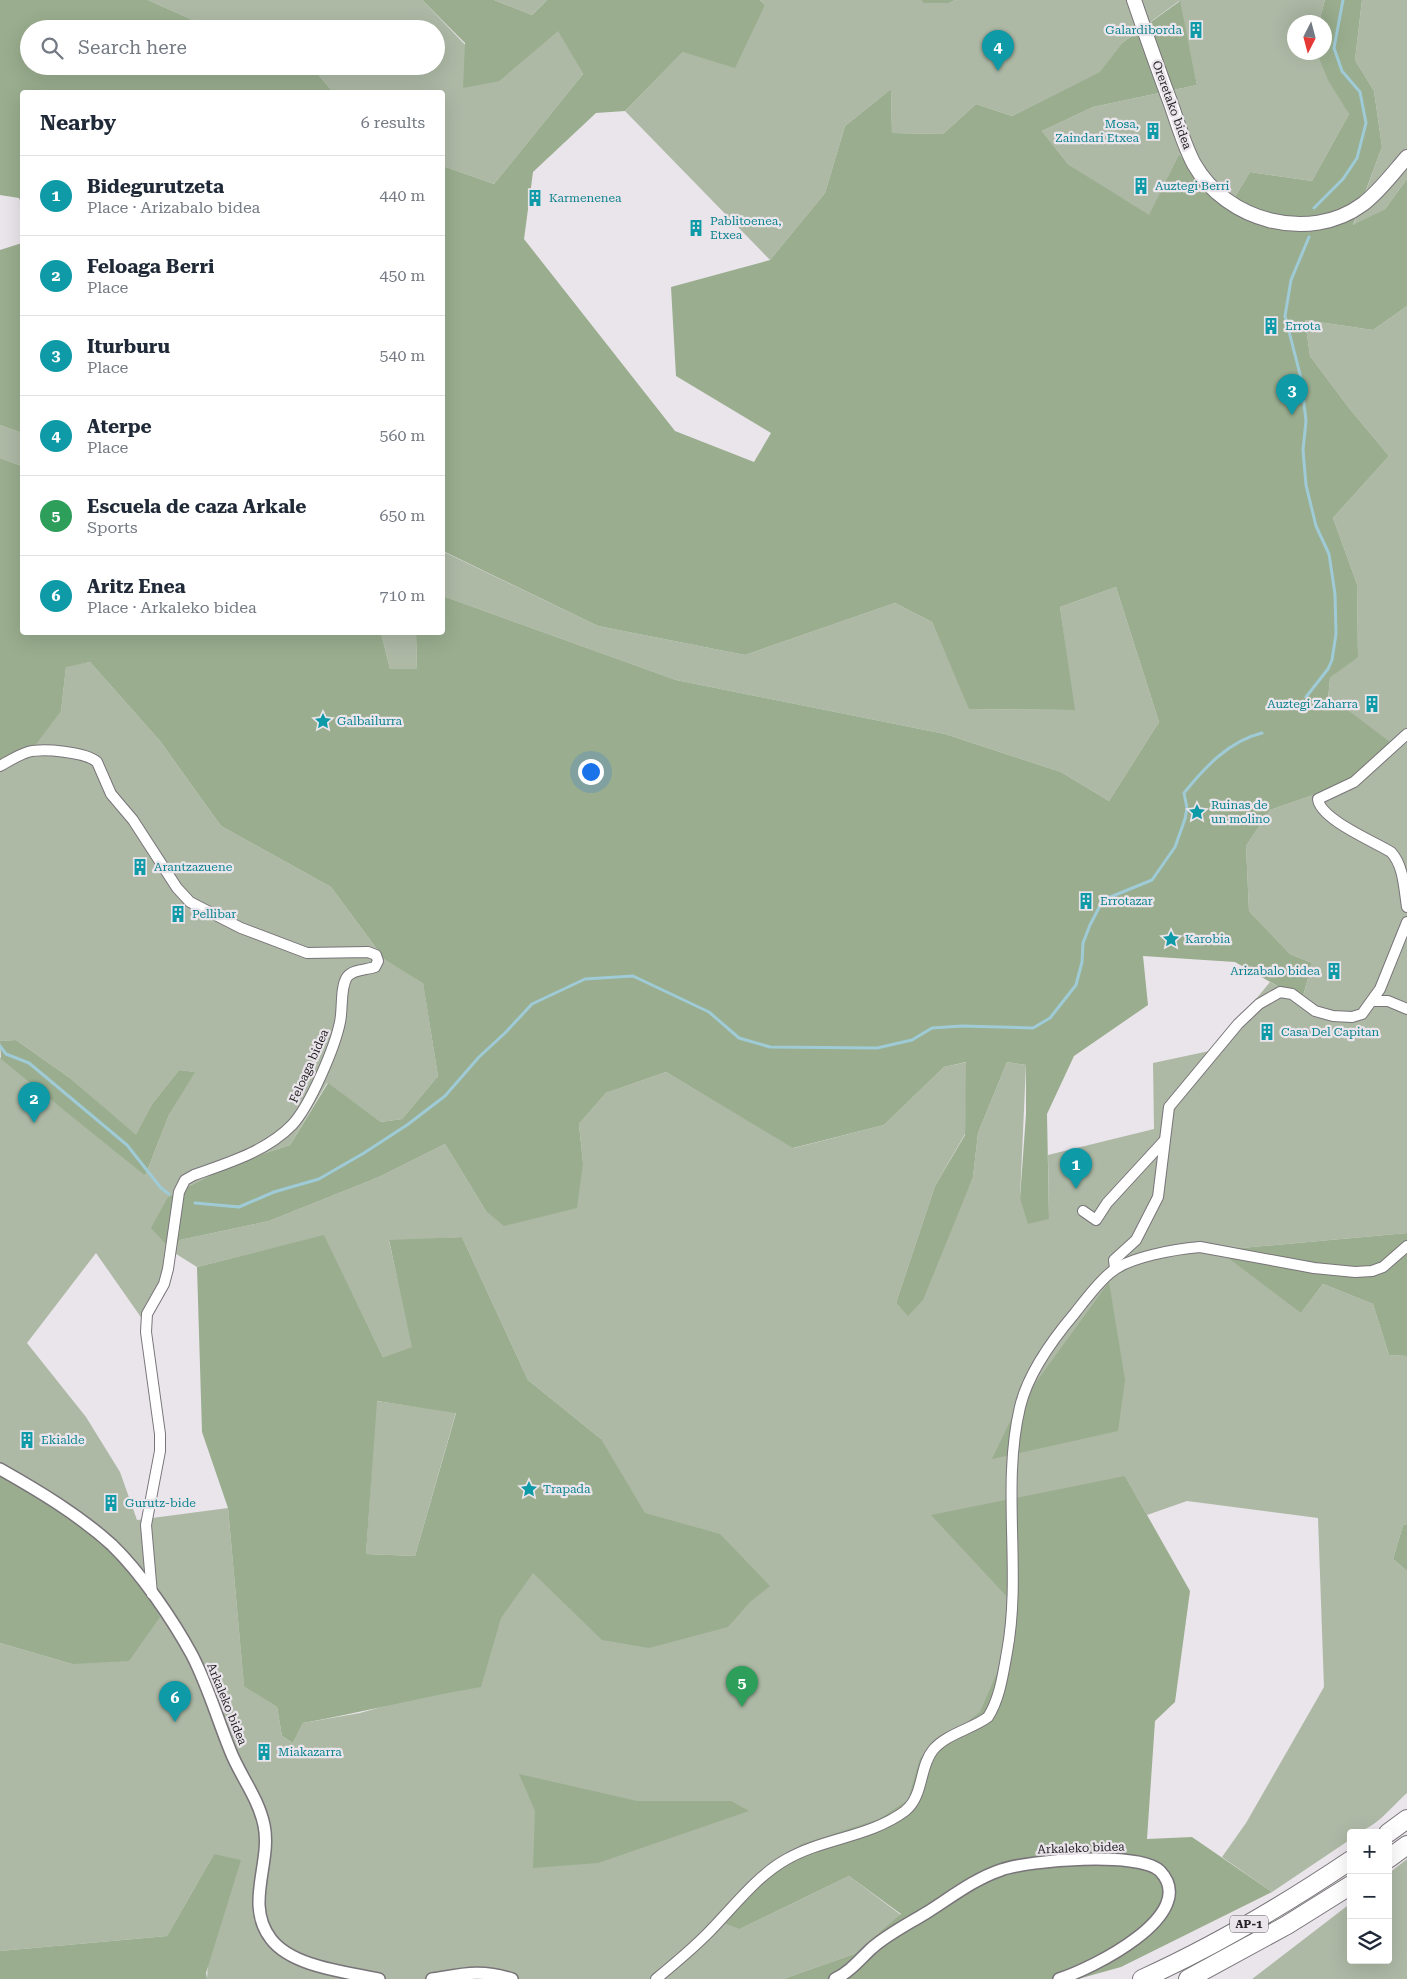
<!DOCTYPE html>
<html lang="en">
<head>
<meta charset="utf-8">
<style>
	:root { --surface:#fff; --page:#f6f6f7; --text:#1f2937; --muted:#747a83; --line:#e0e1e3; --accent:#7c3aed }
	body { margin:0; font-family:"Roboto Serif",serif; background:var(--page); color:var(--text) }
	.controls { position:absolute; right:15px; bottom:15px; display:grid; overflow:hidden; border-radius:5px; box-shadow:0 5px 20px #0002 }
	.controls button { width:45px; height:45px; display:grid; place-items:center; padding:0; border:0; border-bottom:1px solid var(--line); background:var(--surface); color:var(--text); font:25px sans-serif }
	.compass { position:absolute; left:1287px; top:15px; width:45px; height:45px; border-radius:50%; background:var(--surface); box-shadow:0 5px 20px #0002; rotate:186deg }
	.you { position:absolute; left:590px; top:771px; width:18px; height:18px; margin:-12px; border:4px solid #fff; border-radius:50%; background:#1a73e8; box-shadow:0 0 0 8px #1a73e833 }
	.badge { display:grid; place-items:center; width:32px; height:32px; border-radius:50%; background:var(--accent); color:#fff; font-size:16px; font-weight:700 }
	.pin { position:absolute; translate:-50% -41px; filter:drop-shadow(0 1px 2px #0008) }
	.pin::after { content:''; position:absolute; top:26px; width:18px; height:15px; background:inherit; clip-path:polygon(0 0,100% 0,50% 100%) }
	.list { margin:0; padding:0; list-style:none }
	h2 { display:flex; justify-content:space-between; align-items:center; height:65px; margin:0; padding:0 20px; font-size:21px }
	h2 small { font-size:16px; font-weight:400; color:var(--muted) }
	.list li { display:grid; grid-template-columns:32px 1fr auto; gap:15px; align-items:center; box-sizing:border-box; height:80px; padding:0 20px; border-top:1px solid var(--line) }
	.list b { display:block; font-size:19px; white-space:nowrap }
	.list p { margin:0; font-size:16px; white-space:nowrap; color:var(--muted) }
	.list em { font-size:16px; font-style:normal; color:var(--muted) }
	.icon { flex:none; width:28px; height:28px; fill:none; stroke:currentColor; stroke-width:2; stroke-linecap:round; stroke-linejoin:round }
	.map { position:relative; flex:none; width:1407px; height:1979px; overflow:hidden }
	.search { position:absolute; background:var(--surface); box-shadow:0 5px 20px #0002; left:20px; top:20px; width:425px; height:55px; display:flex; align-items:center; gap:12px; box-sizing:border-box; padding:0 18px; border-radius:28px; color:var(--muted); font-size:19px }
	.panel { position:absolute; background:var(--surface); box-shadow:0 5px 20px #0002; left:20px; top:90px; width:425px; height:545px; border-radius:5px }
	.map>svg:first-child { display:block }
	.green { fill:#adb9a5; fill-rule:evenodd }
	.forest { fill:#9aad8e; fill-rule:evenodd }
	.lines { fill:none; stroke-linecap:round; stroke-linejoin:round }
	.stream { stroke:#9fcbd7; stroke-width:3 }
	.minor-casing { stroke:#787479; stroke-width:12 }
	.tertiary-casing { stroke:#787479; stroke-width:14 }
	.secondary-casing { stroke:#787479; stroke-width:16 }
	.motorway-casing { stroke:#787479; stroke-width:20 }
	.minor { stroke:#fff; stroke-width:10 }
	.tertiary { stroke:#fff; stroke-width:11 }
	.secondary { stroke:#fff; stroke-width:14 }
	.motorway { stroke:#fff; stroke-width:18 }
	.labels { text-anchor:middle; stroke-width:4.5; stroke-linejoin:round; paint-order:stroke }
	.shield { fill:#eae5eb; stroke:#605d60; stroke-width:1 }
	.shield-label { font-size:11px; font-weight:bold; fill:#252325 }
	.culture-label { font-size:12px; fill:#0d838f; stroke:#eae5eb; text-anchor:start }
	.street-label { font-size:12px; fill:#252325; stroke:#eae5eb }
</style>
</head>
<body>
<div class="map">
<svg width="1407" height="1979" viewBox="0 0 1407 1979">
	<rect width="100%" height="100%" fill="#eae5eb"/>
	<g class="green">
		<polygon points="148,0 422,0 500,81 558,30 583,74 494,184 443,166 442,92 333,92 316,72 302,66 436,66 436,29 213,29"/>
		<polygon points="494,0 547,0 532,15"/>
		<polygon points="760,0 921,0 923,3 949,3 955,0 1325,0 1319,22 1294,22 1294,52 1318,53 1349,114 1312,181 1250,172 1227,210 1179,154 1149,216 1068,164 1042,131 1093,107 1197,85 1179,1 1122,43 1101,72 1012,116 976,104 943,134 892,133 891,89 845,126 825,193 770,260 625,111 683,52 765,5"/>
		<polygon points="1362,0 1407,0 1407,179 1385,209 1353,226 1382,147 1374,91 1355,60"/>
		<path d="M1407 306V1233L1230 1249 1301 1313 1323 1284 1373 1304 1389 1355 1407 1356V1524L1403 1525 1393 1559 1407 1571V1793C1392 1806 1372 1833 1351 1833V1839L1272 1892 1222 1857 1246 1823 1324 1687 1318 1518 1187 1501 1147 1515 1125 1476 1011 1600 995 1695 911 1798 740 1929 849 1876 901 1915 854 1954 783 1979H207L214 1854 167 1936 0 1951V1643L72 1664 37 1497 0 1476V1057L145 1176 169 1115 194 1072 179 1070 152 1104 136 1136 70 1078 16 1040 0 1041V767L61 711 66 666 90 662 160 741 221 826 331 887 385 960 423 982 438 1076 402 1119 381 1122 327 1083 290 1145 232 1164 168 1197 173 1251 180 1240 269 1221 379 1177 445 1144 486 1211 583 1163 579 1124 606 1093 666 1072 794 1148 884 1125 944 1067 967 1062 965 1134 935 1186 896 1303 908 1315 973 1177 978 1133 1007 1062 1026 1065 1020 1198 1049 1219 1048 1155 1154 1129 1153 1063 1214 1050 1270 982 1302 1000 1312 963 1290 954 1249 911 1246 846 1270 810 1354 781 1327 711 1330 678 1358 656 1357 584 1333 518 1389 456 1349 408 1310 356 1305 320 1373 330ZM324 1236 383 1357 413 1347 389 1241 462 1237 528 1380 601 1439 431 1576 416 1697 360 1713 303 1723 293 1743 282 1736 277 1707 244 1685 228 1508 137 1520 120 1472 86 1417 27 1343 96 1253 145 1323 173 1252 197 1267Z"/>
		<polygon points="0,425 22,433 22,466 0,458"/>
		<polygon points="442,551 598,626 745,655 895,603 932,622 970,709 1074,710 1060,607 1116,587 1159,722 1109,801 1061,772 945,734 676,680 443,596"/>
		<polygon points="381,633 416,633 417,669 390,669"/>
		<polygon points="376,1401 456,1412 415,1556 366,1554"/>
		<polygon points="1407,1859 1407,1979 1252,1979 1351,1903 1351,1960 1388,1960 1388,1874"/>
	</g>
	<g class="forest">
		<polygon points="0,0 148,0 213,29 29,29 29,66 302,66 316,72 333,92 22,92 22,206 19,198 0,195"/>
		<polygon points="422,0 494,0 532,15 547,0 760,0 765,5 735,68 683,52 625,111 596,113 533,172 524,239 675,431 754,462 771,433 676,376 671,287 770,260 825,193 845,126 891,89 892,133 943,134 976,104 1012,116 1100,72 1122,43 1180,1 1197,85 1093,107 1042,131 1068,164 1149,215 1179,154 1227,210 1250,172 1312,181 1349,114 1328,80 1317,53 1324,52 1324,22 1319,22 1325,0 1362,0 1355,60 1374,91 1382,147 1353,225 1385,209 1407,179 1407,306 1373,330 1305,320 1310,356 1349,408 1389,456 1333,518 1357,584 1358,657 1330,678 1327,710 1345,708 1390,742 1354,781 1270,810 1246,846 1249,911 1290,954 1312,963 1302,1000 1235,962 1143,956 1148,1005 1074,1056 1047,1114 1049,1219 1028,1224 1020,1198 1026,1114 1026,1065 1007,1062 978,1133 973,1177 923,1300 908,1316 896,1303 935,1186 965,1135 966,1062 944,1067 884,1125 793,1148 666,1072 606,1093 579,1124 583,1163 577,1208 504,1226 486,1211 445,1144 379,1177 269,1221 180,1240 173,1252 151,1228 168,1197 232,1164 290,1145 328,1083 381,1122 402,1119 438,1076 423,983 385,960 331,887 221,826 160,741 90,662 66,667 61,711 24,760 0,767 0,458 22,466 22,632 381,633 390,669 417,669 416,633 442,632 443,596 676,680 945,734 1061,772 1109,801 1159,722 1116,587 1060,607 1075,710 969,709 932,622 895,603 745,655 598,626 443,551 443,166 494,184 583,74 558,31 500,81 463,88 465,43"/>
		<polygon points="921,0 955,0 949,3 923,3"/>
		<polygon points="22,243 22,433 0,425 0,250"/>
		<polygon points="16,1040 70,1078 136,1135 152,1104 179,1070 195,1072 169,1115 145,1176 1,1059 0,1041"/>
		<polygon points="1407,1233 1407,1356 1389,1355 1373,1304 1323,1284 1301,1313 1227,1257 1230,1249"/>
		<path d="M324 1235 383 1357 412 1347 389 1240 462 1237 528 1380 601 1439 645 1513 720 1534 770 1586 750 1602 728 1627 649 1648 602 1640 533 1573 501 1618 481 1687C421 1697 363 1712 303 1723L293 1743 282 1736 277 1707 244 1686 228 1508 202 1432 197 1267ZM377 1401 456 1413 415 1556 366 1554Z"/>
		<polygon points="1109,1282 1125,1380 1118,1431 992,1459 1015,1411"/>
		<polygon points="0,1476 37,1497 122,1554 160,1617 129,1661 72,1664 0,1643"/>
		<polygon points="1125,1476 1190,1591 1175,1702 1155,1721 1147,1839 1192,1837 1272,1892 1121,1967 1078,1979 783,1979 854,1954 901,1914 849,1876 740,1929 719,1921 774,1864 802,1844 879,1819 908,1800 920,1758 980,1712 1002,1661 1010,1600 931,1515"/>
		<polygon points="1407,1524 1407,1571 1393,1559 1403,1525"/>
		<polygon points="519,1774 637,1801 731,1801 749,1811 598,1863 533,1868 535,1811"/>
		<polygon points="214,1854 241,1860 206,1973 207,1979 0,1979 0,1951 167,1936"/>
	</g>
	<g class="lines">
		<g class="stream">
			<polyline points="1314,208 1343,179 1357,158 1366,123 1360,92 1342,71 1334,48 1343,0"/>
			<polyline points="1306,697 1328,669 1332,660 1336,634 1335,594 1329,554 1316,526 1306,485 1303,450 1306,421 1301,378 1285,316 1291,280 1309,237"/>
			<polyline points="0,1046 6,1054 29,1063 127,1145 161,1188 169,1194"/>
			<path d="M195 1203 239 1207 274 1192 319 1179 364 1153 407 1125 445 1096 479 1057 505 1033 532 1004 585 979 633 976 709 1012 739 1038 770 1047 877 1048 912 1040 932 1028 962 1026 1033 1028 1050 1018 1076 985 1082 962 1083 943 1090 925 1103 900 1152 880 1175 847 1185 819 1187 808 1184 793C1205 767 1229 741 1262 733"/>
		</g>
		<g class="minor-casing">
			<g id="minor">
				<path d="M1407 734 1354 782 1318 799C1320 819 1373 841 1391 852 1404 866 1404 889 1407 907"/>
				<path d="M0 766C9 761 18 755 28 752 43 748 86 752 97 762L111 794 133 820 177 888 190 902 241 928 307 953 368 952 376 955 378 961 375 967C367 970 353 969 347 977 340 988 343 1008 340 1022 335 1047 310 1106 292 1125 267 1151 228 1163 194 1175L185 1180 179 1192 168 1269 164 1284 147 1314 146 1332 160 1434V1451L146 1525 152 1594"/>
				<polyline points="1373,1001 1388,1001 1407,1009"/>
				<polyline points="1083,1211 1096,1220 1107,1203 1164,1141"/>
				<polyline points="1115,1269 1114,1260 1136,1240 1158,1197 1169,1107 1238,1024 1259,1004 1280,992 1292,994 1315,1011 1333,1016 1352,1017 1362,1014 1380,989 1407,922"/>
				<path d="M656 1979C673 1965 691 1950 707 1934 732 1909 756 1876 787 1859 824 1838 870 1837 905 1811 924 1796 919 1767 933 1750 946 1734 972 1729 988 1717 1000 1698 1003 1674 1007 1652 1022 1571 1001 1487 1020 1407 1028 1373 1053 1339 1075 1313 1086 1299 1097 1284 1110 1273 1128 1257 1176 1249 1200 1247L1314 1268 1355 1272 1372 1271 1383 1267 1407 1246"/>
			</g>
		</g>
		<g class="tertiary-casing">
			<g id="tertiary">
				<path d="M0 1469C39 1491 79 1515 112 1545 141 1573 173 1620 192 1655 208 1686 217 1718 230 1750 240 1776 258 1797 264 1825 272 1863 244 1904 271 1939 292 1967 347 1972 379 1979"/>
				<path d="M432 1979C463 1974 481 1969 512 1979"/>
				<path d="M835 1979C851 1971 859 1960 872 1948 888 1934 908 1924 926 1913 950 1898 974 1879 1001 1870 1029 1860 1139 1851 1160 1871 1202 1915 1089 1970 1059 1979"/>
			</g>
		</g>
		<g class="secondary-casing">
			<path id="secondary" d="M1134 0C1146 35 1158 69 1171 104 1178 124 1184 145 1194 164 1226 221 1309 244 1363 204 1380 191 1393 173 1407 157"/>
		</g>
		<g class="motorway-casing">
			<g id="motorway">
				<polyline points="1388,1833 1407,1819"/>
				<polyline points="1388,1859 1407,1845"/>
				<path d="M1142 1979C1215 1946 1284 1905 1351 1860"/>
				<polyline points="1188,1979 1287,1925 1351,1885"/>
			</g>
		</g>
		<use href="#minor" class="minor"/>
		<use href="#tertiary" class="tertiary"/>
		<use href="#secondary" class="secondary"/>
		<use href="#motorway" class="motorway"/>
	</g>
	<defs>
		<g id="building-bare" transform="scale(1.35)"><path d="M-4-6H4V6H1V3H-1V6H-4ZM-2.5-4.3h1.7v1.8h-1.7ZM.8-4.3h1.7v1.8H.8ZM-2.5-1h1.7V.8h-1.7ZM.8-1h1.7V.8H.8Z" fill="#0f9aa8" stroke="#eae5eb" stroke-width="2.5" paint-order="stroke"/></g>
		<g id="sight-bare" transform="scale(1.35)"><path d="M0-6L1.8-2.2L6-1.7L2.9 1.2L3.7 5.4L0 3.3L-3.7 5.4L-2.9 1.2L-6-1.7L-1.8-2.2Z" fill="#0f9aa8" stroke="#eae5eb" stroke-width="2.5" paint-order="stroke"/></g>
	</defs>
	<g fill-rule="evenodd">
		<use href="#building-bare" x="1196" y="30"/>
		<use href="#building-bare" x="1153" y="131"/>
		<use href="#building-bare" x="1141" y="186"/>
		<use href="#building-bare" x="535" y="198"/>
		<use href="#building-bare" x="696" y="228"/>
		<use href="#building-bare" x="1271" y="326"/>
		<use href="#building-bare" x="1372" y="704"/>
		<use href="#sight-bare" x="323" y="721"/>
		<use href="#sight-bare" x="1197" y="812"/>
		<use href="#building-bare" x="140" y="867"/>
		<use href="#building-bare" x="1086" y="901"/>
		<use href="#building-bare" x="178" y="914"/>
		<use href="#sight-bare" x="1171" y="939"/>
		<use href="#building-bare" x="1334" y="971"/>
		<use href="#building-bare" x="1267" y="1032"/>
		<use href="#building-bare" x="27" y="1440"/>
		<use href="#sight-bare" x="529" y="1489"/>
		<use href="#building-bare" x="111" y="1503"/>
		<use href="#building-bare" x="264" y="1752"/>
	</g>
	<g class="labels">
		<rect class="shield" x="1230" y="1915.5" width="38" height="17" rx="4"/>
		<g class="shield-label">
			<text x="1249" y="1928">AP-1</text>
		</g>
		<g class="culture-label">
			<text x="1182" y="34" text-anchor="end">Galardiborda</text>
			<text x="1139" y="128" text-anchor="end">Mosa,<tspan x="1139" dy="14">Zaindari Etxea</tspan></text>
			<text x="1155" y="190">Auztegi Berri</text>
			<text x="549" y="202">Karmenenea</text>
			<text x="710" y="225">Pablitoenea,<tspan x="710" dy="14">Etxea</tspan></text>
			<text x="1285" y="330">Errota</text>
			<text x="1358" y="708" text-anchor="end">Auztegi Zaharra</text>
			<text x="337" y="725">Galbailurra</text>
			<text x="1211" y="809">Ruinas de<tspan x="1211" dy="14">un molino</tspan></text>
			<text x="154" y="871">Arantzazuene</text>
			<text x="1100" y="905">Errotazar</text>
			<text x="192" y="918">Pellibar</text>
			<text x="1185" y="943">Karobia</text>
			<text x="1320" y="975" text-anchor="end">Arizabalo bidea</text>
			<text x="1281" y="1036">Casa Del Capitan</text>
			<text x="41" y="1444">Ekialde</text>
			<text x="543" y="1493">Trapada</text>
			<text x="125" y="1507">Gurutz-bide</text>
			<text x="278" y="1756">Miakazarra</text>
		</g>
		<g class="street-label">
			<text transform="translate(1172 105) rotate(70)" y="4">Oreretako bidea</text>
			<text transform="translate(309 1066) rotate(-66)" y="4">Feloaga bidea</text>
			<text transform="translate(227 1704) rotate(68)" y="4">Arkaleko bidea</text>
			<text transform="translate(1081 1848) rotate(-2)" y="4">Arkaleko bidea</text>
		</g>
	</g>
</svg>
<div class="controls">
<button>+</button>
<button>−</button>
<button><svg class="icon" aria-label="layers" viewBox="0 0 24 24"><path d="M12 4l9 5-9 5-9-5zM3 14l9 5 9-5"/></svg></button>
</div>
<svg class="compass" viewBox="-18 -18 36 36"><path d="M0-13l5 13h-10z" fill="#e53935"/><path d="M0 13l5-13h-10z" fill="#747a83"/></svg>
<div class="you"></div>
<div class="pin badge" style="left:1076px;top:1189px;background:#0f9aa8">1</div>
<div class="pin badge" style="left:34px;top:1123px;background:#0f9aa8">2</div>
<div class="pin badge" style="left:1292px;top:415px;background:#0f9aa8">3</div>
<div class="pin badge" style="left:998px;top:71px;background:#0f9aa8">4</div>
<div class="pin badge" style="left:742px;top:1707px;background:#2e9e5b">5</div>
<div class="pin badge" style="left:175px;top:1722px;background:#0f9aa8">6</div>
<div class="search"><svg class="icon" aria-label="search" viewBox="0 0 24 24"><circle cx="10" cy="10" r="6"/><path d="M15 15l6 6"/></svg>Search here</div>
<section class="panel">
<h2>Nearby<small>6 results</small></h2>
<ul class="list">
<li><span class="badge" style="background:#0f9aa8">1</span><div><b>Bidegurutzeta</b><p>Place · Arizabalo bidea</p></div><em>440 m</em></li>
<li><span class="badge" style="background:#0f9aa8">2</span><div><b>Feloaga Berri</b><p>Place</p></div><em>450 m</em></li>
<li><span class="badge" style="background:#0f9aa8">3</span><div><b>Iturburu</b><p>Place</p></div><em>540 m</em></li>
<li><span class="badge" style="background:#0f9aa8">4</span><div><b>Aterpe</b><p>Place</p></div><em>560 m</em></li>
<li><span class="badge" style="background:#2e9e5b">5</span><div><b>Escuela de caza Arkale</b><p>Sports</p></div><em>650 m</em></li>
<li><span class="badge" style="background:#0f9aa8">6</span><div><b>Aritz Enea</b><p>Place · Arkaleko bidea</p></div><em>710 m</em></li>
</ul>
</section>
</div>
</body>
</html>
